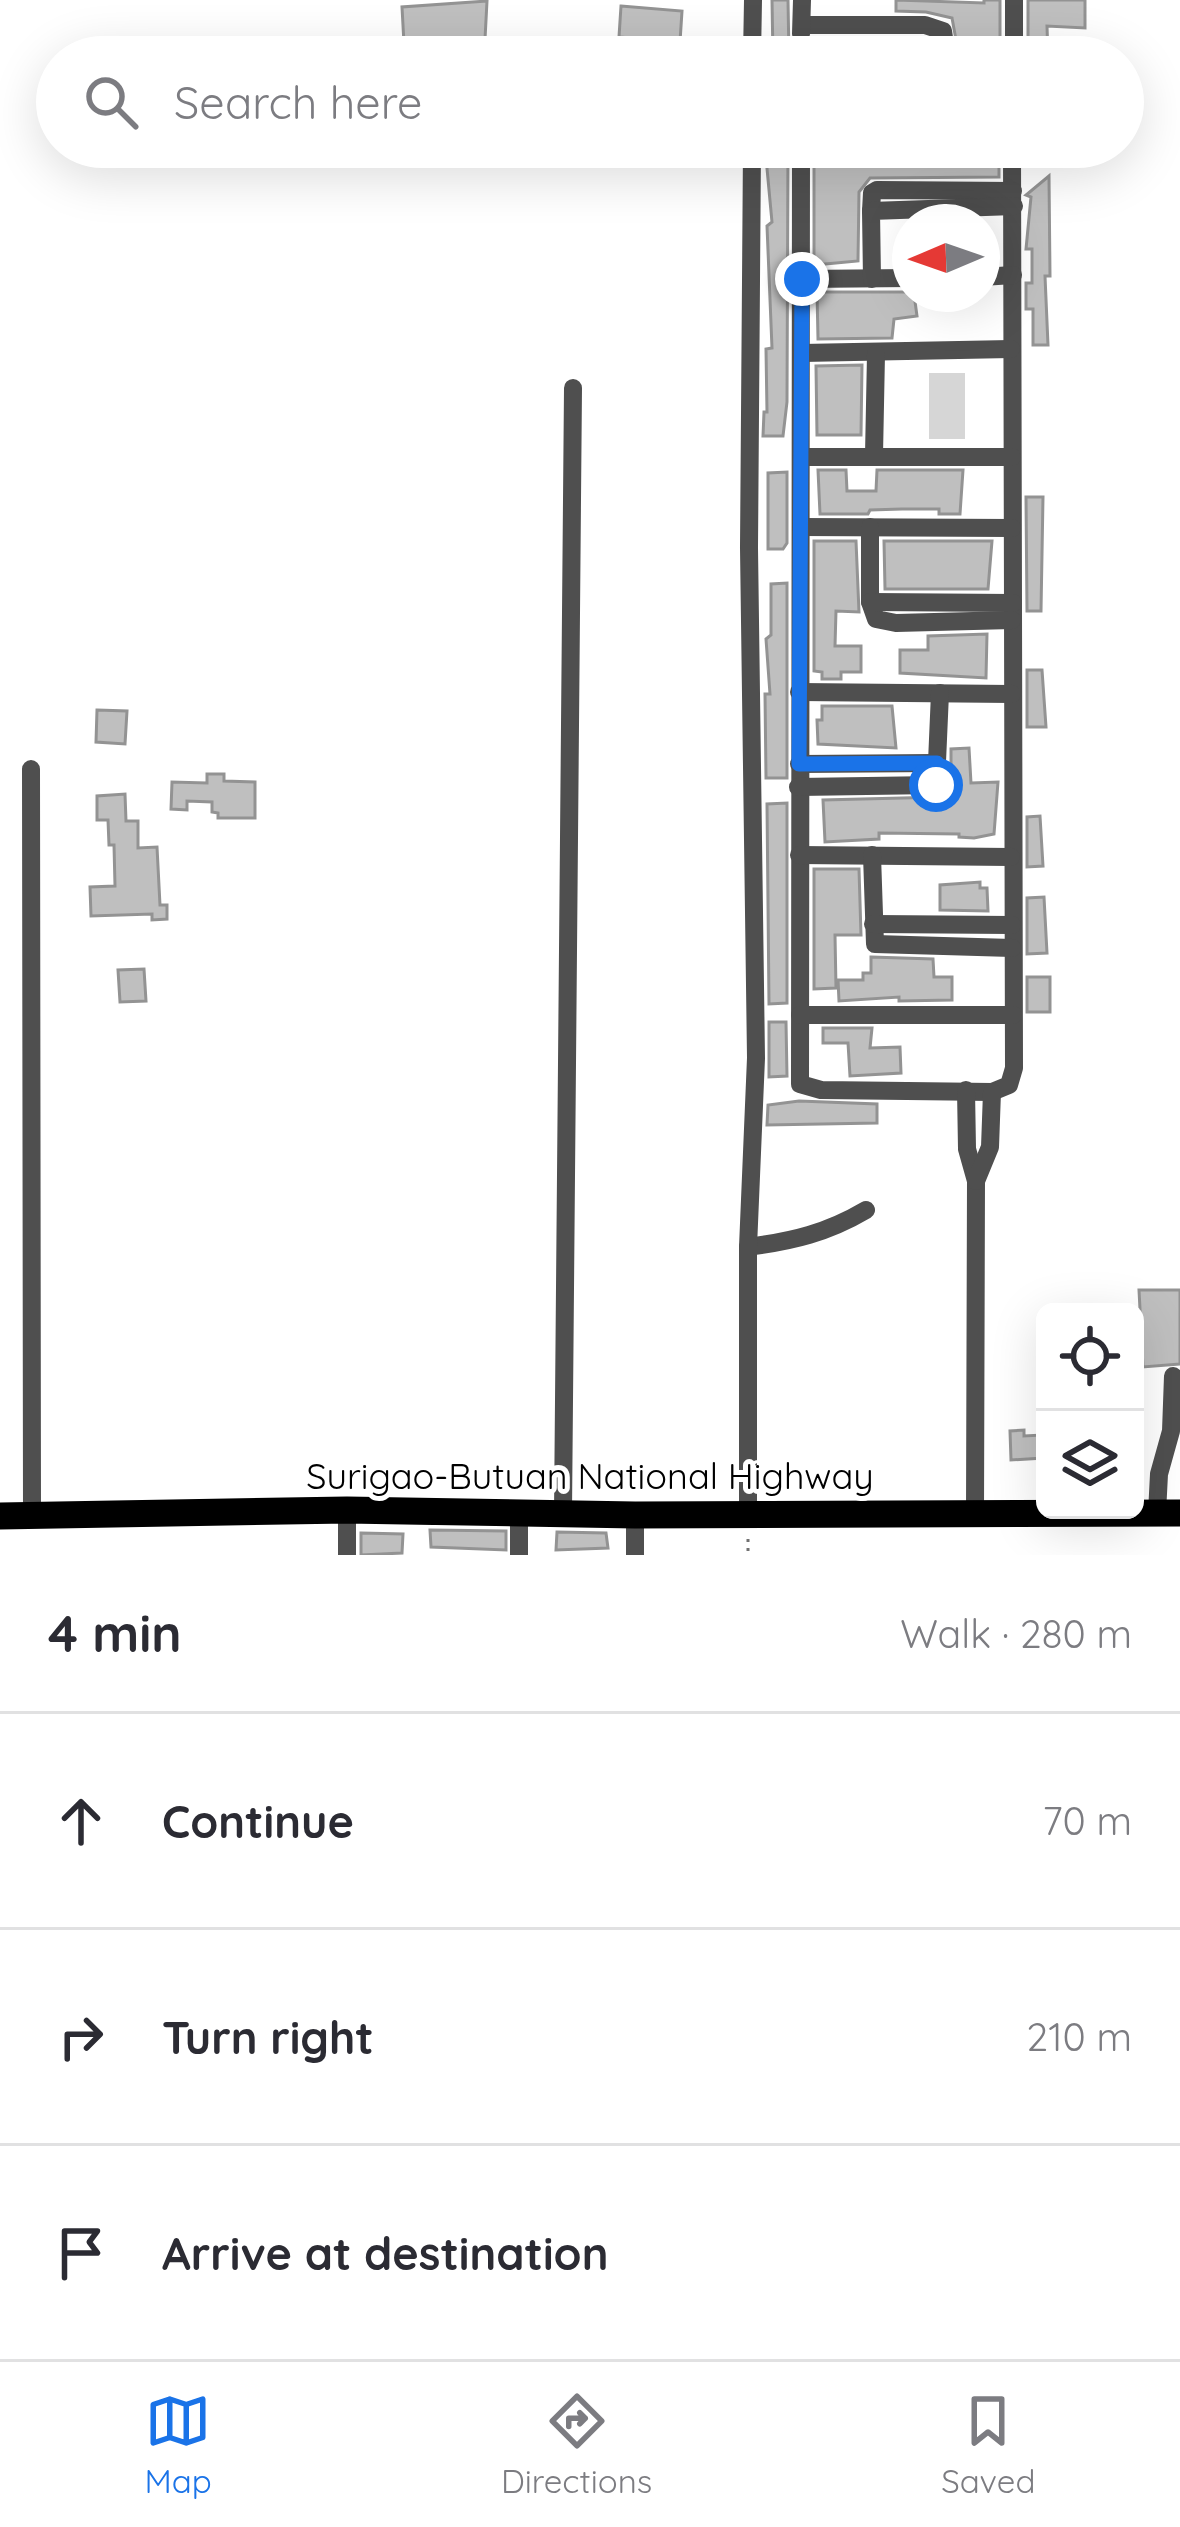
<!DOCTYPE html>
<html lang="en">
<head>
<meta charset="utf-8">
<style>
	:root { --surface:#fff; --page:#f2f2f3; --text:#2b2b33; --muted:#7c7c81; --line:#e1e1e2; --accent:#1a73e8 }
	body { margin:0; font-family:Quicksand,sans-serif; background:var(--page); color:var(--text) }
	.controls { position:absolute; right:36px; bottom:36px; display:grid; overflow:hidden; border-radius:18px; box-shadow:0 12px 48px #0002 }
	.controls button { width:108px; height:108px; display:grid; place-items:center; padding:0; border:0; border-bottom:3px solid var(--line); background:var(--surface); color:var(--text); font:60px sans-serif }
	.compass { position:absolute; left:892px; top:204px; width:108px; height:108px; border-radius:50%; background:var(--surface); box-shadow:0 12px 48px #0002; rotate:268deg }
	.stop { position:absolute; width:36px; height:36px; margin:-27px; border:9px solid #1a73e8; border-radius:50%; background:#fff }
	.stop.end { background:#1a73e8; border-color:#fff; box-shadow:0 3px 12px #0008 }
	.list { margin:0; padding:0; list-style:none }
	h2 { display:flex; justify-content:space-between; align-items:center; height:156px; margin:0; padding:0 48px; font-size:51px }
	h2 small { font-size:39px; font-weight:400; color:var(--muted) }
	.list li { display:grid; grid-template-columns:78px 1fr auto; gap:36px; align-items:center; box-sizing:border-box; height:216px; padding:0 48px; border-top:3px solid var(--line) }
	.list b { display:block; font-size:45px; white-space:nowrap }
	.list em { font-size:39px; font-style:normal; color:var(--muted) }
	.icon { flex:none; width:66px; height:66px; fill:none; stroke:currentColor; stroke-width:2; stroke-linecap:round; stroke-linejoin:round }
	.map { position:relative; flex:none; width:1180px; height:1555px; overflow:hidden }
	.search { position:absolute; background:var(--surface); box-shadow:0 12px 48px #0002; left:36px; right:36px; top:36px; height:132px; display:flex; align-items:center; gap:30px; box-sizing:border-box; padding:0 42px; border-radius:66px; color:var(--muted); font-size:45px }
	.sheet { height:804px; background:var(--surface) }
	nav { display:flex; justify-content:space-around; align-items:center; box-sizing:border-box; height:168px; border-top:3px solid var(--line); background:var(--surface); font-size:33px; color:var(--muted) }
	nav a { display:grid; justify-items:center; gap:6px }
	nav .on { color:var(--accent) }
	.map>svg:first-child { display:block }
	.green { fill:#d6d6d6 }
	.building { fill:#bfbfbf; stroke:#939393; stroke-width:3 }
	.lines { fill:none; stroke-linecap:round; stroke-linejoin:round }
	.path { stroke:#717171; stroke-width:3; stroke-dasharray:3 6; stroke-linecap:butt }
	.minor { stroke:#4f4f4f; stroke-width:18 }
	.highway { stroke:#000; stroke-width:27 }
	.route { stroke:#1a73e8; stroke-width:15 }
	.labels { text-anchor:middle; stroke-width:10; stroke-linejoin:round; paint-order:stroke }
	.street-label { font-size:36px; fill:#000; stroke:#fff }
</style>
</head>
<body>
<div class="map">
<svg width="1180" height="1555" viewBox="0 0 1180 1555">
	<rect width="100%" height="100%" fill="#fff"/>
	<rect class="green" x="929" y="373" width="36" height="66"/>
	<g class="building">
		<polygon points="772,0 788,0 789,57 773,57"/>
		<polygon points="896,0 984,3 984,0 1000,0 1000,53 959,56 952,18 926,12 896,11"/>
		<polygon points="1028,0 1085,0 1085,28 1047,26 1048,57 1028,57"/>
		<polygon points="487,1 485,39 464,38 465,46 453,47 453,43 404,44 402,7"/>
		<polygon points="621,6 682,11 679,57 665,57 665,41 619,37"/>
		<polygon points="765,147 788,147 787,402 783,436 763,436 764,412 767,412 766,349 772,348 767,226 772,222"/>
		<polygon points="814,147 972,147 972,159 999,155 999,177 870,178 859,192 858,261 814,265"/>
		<polygon points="1049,176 1050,276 1045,276 1048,345 1033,345 1033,309 1026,309 1026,283 1032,283 1032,249 1026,249 1031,197 1026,195"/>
		<polygon points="817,292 910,292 914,294 917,316 894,319 892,338 818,339"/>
		<polygon points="862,365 861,435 817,435 816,366"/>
		<polygon points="818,470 846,470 847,491 876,491 877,470 963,470 960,514 939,514 939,509 902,509 870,510 868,514 820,514"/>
		<polygon points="787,472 787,543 783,549 768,549 768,473"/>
		<polygon points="1026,497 1043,497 1041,611 1027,611"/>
		<polygon points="814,541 856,541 859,612 836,611 835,646 861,646 861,672 841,672 841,679 822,679 822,672 814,671"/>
		<polygon points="884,541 992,541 988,589 885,589"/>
		<polygon points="787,583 787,778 766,778 765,694 770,694 766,639 771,635 771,584"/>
		<polygon points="987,634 986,678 900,673 900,650 928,650 928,636"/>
		<polygon points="1027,670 1042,670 1046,727 1027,727"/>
		<polygon points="822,706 892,706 896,748 818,744 817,720 822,720"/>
		<polygon points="97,710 127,711 125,744 96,742"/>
		<polygon points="969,748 971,783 998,782 994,834 974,838 959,837 959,834 879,833 879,839 825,842 823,800 942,797 951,788 951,749"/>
		<polygon points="207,774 224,774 224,781 255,782 255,818 218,818 218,813 212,812 212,802 187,801 187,810 171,809 172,782 207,783"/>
		<polygon points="125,794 126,821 138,821 138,848 157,847 160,905 167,905 167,919 152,920 152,914 91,916 90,887 115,886 114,845 109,845 108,820 97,820 97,796"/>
		<polygon points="787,803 787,1003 769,1004 767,804"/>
		<polygon points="1040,816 1043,866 1027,867 1027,817"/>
		<polygon points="814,869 859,869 861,935 835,935 836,988 814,989"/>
		<polygon points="980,882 980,888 987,888 988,911 940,910 940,885"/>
		<polygon points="1044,897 1047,953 1027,954 1027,898"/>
		<polygon points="871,957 933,959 934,977 952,977 952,1000 899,1001 899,997 839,1001 838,980 863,980 863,973 871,973"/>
		<polygon points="144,969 146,1001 120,1002 118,970"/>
		<rect x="1027" y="977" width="23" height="35"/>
		<polygon points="769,1022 786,1022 787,1076 769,1077"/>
		<polygon points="823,1028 872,1028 870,1048 900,1047 901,1073 850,1076 848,1043 823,1043"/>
		<polygon points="799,1101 877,1104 877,1123 767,1125 768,1105"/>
		<polygon points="1139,1290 1180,1290 1180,1364 1143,1367"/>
		<polygon points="1024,1430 1024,1436 1042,1435 1043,1458 1011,1460 1010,1431"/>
		<polygon points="430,1530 506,1531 506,1550 431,1547"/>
		<polygon points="557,1532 606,1533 608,1548 556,1550"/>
		<polygon points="361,1533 403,1534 402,1553 361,1555"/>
	</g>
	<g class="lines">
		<polyline class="path" points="748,1539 748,1555"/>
		<g class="minor">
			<polyline points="1014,0 1014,57"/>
			<polyline points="802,25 925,25 943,31 946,51"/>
			<polyline points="801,34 802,0"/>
			<polyline points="801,49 946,51 946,57"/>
			<polyline points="752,57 753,0"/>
			<polyline points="801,147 800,1084 821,1090 992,1092 1009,1085 1014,1068 1012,147"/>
			<polyline points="871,211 872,193 877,190 1013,191"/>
			<polyline points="982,277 1013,275"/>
			<polyline points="802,279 910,278"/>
			<polyline points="872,279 871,211 1014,206"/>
			<polyline points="802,353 1011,349"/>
			<polyline points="874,455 876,354"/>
			<polyline points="802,457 1012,457"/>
			<polyline points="801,527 1012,528"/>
			<polyline points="870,527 870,602 876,619 896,623 1012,620"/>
			<polyline points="870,602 1013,603"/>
			<polyline points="799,692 1012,694"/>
			<polyline points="799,764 937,763"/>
			<polyline points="31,769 32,1516"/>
			<polyline points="798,787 936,785 940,693"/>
			<polyline points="799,855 1011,857"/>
			<polyline points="872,855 875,944 1012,948"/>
			<polyline points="873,924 1012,925"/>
			<polyline points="800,1015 1013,1015"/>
			<polyline points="966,1090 967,1149 976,1181 975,1512"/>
			<polyline points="976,1181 990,1147 992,1092"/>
			<path d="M748 1247C793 1241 827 1233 866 1210"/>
			<polyline points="347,1510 347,1555"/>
			<polyline points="563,1513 573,388"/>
			<polyline points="1157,1513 1159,1474 1171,1431 1173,1376"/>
			<polyline points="748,1514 748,1247 756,1058 749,548 752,147"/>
			<polyline points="635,1515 635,1555"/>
			<polyline points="519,1555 519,1511"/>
		</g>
		<polyline class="highway" points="0,1516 347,1510 635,1515 1180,1513"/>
	</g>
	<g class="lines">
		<polyline class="route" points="802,279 799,764 937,763 936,785"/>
	</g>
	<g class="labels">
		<g class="street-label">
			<text x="590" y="1489">Surigao-Butuan National Highway</text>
		</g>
	</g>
</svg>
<div class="controls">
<button><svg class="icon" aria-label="locate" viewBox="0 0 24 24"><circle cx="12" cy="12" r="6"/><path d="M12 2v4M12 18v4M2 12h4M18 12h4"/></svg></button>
<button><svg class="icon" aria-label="layers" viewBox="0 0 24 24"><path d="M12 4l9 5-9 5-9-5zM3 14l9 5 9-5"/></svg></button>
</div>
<svg class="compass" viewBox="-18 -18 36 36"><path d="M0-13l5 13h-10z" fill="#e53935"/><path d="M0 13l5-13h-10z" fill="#7c7c81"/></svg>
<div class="stop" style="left:936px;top:785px"></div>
<div class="stop end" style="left:802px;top:279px"></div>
<div class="search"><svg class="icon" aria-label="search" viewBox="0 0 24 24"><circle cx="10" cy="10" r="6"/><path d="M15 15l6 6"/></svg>Search here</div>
</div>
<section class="sheet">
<h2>4 min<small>Walk · 280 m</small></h2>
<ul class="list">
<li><svg class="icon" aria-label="ahead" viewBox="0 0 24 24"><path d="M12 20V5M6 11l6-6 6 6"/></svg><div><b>Continue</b></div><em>70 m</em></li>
<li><svg class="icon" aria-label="right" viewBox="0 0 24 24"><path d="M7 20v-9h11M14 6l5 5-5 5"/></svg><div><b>Turn right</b></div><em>210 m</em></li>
<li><svg class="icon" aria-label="arrive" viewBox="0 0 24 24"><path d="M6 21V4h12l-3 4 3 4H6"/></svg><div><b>Arrive at destination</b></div></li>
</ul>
</section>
<nav>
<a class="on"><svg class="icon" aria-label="map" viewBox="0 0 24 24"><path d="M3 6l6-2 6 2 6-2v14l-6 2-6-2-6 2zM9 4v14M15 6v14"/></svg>Map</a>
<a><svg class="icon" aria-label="directions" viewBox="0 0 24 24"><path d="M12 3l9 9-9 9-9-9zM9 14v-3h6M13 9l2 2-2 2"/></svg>Directions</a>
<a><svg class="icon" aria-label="saved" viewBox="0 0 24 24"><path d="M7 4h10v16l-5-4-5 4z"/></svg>Saved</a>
</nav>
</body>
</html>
